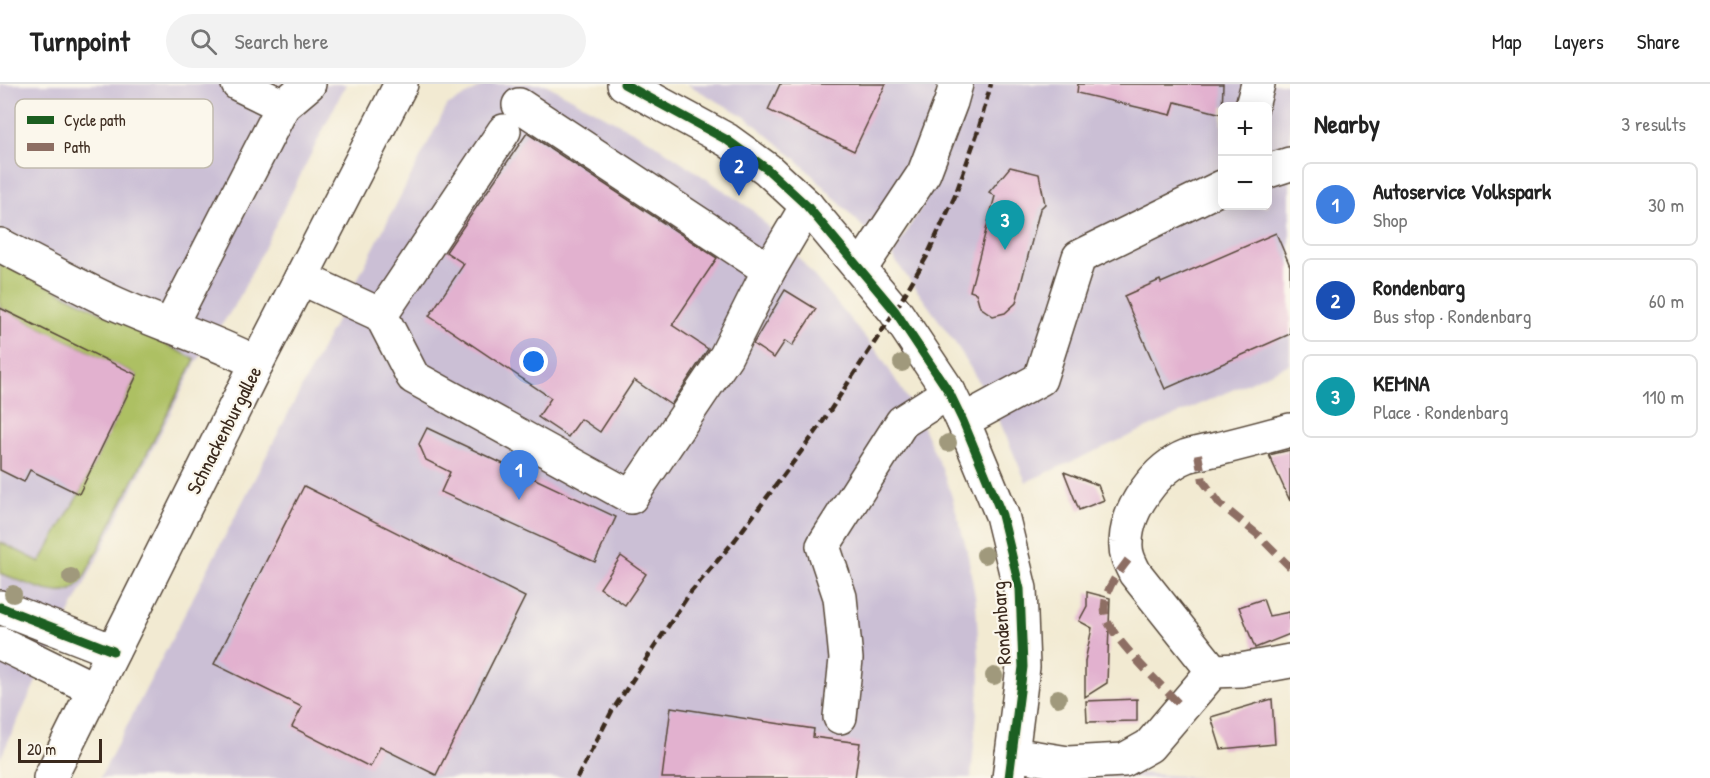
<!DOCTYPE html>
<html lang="en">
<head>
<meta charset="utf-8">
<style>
	:root { --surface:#fff; --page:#f2f2f2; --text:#222; --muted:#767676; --line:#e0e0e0; --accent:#b45309 }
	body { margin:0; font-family:"Patrick Hand",sans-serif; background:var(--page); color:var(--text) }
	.controls { position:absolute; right:18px; top:18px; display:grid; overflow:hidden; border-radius:9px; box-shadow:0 3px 15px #0003 }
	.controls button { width:54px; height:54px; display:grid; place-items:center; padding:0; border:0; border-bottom:2px solid var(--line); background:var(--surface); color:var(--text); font:30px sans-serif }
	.scale { position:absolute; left:18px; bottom:15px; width:84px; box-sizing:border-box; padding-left:6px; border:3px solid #3b2a1e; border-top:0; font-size:16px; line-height:21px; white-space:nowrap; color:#3b2a1e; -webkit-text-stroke:4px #fbf7ec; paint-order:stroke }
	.you { position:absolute; left:534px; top:278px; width:21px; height:21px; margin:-15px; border:4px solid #fff; border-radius:50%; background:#1a73e8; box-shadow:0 0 0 9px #1a73e833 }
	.badge { display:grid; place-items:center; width:39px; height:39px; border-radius:50%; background:var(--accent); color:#fff; font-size:20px; font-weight:700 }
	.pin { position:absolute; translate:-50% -50px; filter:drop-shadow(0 2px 3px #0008) }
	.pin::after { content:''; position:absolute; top:32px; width:21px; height:18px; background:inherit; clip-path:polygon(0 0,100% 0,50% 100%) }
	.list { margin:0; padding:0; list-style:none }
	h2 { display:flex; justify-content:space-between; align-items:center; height:78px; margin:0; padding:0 24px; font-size:26px }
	h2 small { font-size:20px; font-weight:400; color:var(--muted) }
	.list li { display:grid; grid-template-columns:39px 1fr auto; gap:18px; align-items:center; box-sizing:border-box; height:84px; margin:0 12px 12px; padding:0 12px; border:2px solid var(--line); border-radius:9px }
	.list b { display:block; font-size:22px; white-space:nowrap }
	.list p { margin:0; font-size:20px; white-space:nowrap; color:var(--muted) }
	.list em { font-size:20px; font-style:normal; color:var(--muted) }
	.icon { flex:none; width:33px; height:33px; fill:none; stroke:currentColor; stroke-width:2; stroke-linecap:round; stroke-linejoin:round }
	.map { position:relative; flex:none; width:1290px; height:694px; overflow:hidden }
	header { display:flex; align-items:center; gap:36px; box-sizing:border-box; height:84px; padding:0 30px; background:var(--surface); border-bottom:2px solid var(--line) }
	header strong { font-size:28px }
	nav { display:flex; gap:33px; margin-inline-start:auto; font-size:21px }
	.search { width:420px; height:54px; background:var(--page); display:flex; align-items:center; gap:15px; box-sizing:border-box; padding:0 21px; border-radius:33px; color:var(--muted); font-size:22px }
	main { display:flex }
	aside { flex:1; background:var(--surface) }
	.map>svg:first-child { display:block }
	.industrial { fill:#cbbfd5; fill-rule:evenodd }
	.green { fill:#adc064; stroke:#747541; stroke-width:1.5 }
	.building { fill:#e2b1cf }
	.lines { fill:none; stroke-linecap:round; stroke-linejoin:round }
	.minor-casing { stroke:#564739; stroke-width:36 }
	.major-casing { stroke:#564739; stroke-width:36 }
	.minor { stroke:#fff; stroke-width:33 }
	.major { stroke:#fff; stroke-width:33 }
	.rail { stroke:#3b2a1e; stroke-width:4.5; stroke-dasharray:9 4.5; stroke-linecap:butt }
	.quiet { stroke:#8d6e63; stroke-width:8; stroke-dasharray:15 8; stroke-linecap:butt }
	.cycleway-casing { stroke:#fbf7ec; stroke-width:13 }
	.cycleway { stroke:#1b5e20; stroke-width:9 }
	.tree { fill:#a0997b }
	.labels { text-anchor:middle; stroke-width:4.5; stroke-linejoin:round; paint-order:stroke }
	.street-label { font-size:20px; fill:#3b2a1e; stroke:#fbf7ec }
	.key { fill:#fbf7ec; stroke:#c1baae; stroke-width:1.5 }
	.key-label { font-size:16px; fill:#3b2a1e }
</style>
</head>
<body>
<header>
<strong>Turnpoint</strong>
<div class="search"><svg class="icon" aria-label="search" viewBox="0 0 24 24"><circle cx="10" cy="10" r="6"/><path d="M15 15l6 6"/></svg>Search here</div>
<nav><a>Map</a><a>Layers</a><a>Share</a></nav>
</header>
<main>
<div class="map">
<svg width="1290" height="694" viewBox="0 0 1290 694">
	<rect width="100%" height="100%" fill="#fbf7ec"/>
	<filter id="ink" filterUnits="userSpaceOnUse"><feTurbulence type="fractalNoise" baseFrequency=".0167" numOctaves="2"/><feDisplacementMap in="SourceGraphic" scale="12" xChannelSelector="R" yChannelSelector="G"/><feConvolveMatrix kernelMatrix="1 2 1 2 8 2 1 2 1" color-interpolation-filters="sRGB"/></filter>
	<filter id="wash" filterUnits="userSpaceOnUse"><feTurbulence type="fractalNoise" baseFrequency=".008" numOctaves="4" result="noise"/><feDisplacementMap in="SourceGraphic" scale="24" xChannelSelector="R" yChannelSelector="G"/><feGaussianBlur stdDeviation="1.35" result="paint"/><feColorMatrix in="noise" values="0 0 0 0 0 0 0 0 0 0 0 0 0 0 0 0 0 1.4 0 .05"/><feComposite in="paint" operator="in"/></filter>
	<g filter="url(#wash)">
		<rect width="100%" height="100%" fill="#f2ead2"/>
		<g class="industrial">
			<polygon points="0,0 346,0 237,218 196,279 45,578 0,675"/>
			<polygon points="486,0 545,0 649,56 751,125 799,174 879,270 916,328 942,385 951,410 967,466 976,518 980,593 971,694 100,694 447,22"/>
			<polygon points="687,0 945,0 916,80 869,149 795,74 747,34"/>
			<path d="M968 0H1290V280L1026 398 993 322 958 263 892 172 935 100ZM1222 22H1268V122H1222Z"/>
			<polygon points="1050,676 1137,689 1204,694 1050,694"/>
		</g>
		<path class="green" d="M0 178 195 275 83 495C78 501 73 507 64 508 46 510 17 495 0 489V458L40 478 79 410 137 291 0 224Z"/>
		<g id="blocks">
			<g class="building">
				<polygon points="780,0 886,0 854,67 768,26"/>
				<polygon points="1078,0 1223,0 1222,30 1175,18 1171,31 1077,9"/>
				<polygon points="527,49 717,174 672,241 708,265 671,321 634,296 600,348 581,335 568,353 538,333 551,314 429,232 464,180 446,168"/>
				<polygon points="1010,83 1039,90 1045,120 1040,125 1016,219 1005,229 993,232 980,223 976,209 970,207 995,112 989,108"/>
				<polygon points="1276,149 1290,182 1290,250 1165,305 1124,212 1160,196 1161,199"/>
				<polygon points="785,206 816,225 792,262 785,257 774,274 753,260"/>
				<polygon points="0,224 137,291 79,410 30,386 24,398 0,386"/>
				<polygon points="427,344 616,433 595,478 441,408 450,388 426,376 419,360"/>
				<polygon points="1290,366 1290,417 1269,371"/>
				<polygon points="1064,388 1098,401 1104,416 1079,426"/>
				<polygon points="304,402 525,513 436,691 380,663 370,683 292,643 302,623 214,580"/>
				<polygon points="621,472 646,490 625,521 600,504"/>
				<polygon points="1087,508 1110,514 1107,599 1085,613 1085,577 1092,544 1079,537 1087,522"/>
				<polygon points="1263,515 1269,532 1290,528 1290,550 1255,564 1239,523"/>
				<polygon points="1137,615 1137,637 1087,638 1086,617"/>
				<polygon points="1272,615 1275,660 1221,665 1211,633"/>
				<polygon points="671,623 814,645 813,653 860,659 855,694 662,694"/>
			</g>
		</g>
	</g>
	<g filter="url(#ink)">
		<use href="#blocks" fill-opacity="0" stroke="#564739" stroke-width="1.5"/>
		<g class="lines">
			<g class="minor-casing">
				<g id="minor">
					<polyline points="624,0 727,56 767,85 807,122 895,227 949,308 963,337 1002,431 1020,505 1023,583 1009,694"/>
					<polyline points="519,21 769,186"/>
					<polyline points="283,22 309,0"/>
					<polyline points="1252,22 1258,0"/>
					<polyline points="1268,87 1290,80"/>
					<path d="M0 161C37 180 74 200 112 218 160 240 210 255 257 279"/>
					<polyline points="861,184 924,89 951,18 956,0"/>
					<polyline points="301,194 381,231 504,47"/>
					<polyline points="381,231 413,293 631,413 726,272 769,186 807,122"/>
					<polyline points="170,242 283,22 238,0"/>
					<polyline points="963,337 1040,295 1079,173 1222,103"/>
					<polyline points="0,523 113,567"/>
					<polyline points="0,559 94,605"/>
					<path d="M1213 587 1135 489C1130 479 1125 470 1126 458 1127 425 1156 384 1187 372 1197 369 1208 367 1218 365 1242 359 1266 353 1290 346"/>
					<polyline points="840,633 846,575 840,513 823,462 902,338 949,308"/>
					<polyline points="1012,670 1068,679 1124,676 1149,662 1213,587 1241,586 1290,577"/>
				</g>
			</g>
			<g class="major-casing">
				<polyline id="major" points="50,694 257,279 401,0"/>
			</g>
			<use href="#minor" class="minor"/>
			<use href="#major" class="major"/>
			<polyline class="rail" points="577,694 612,627 690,509 735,456 818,345 895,227 927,172 955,112 978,47 991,0"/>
			<g class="quiet">
				<polyline points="1198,370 1203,397 1220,420 1257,450 1290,483"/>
				<path d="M1128 476C1116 492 1102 509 1105 530 1107 550 1166 606 1182 623"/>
			</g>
			<g class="cycleway-casing">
				<g id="cycleway">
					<polyline points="624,0 727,56 767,85 807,122 895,227 949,308 963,337 1002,431 1020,505 1023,583 1009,694"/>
					<polyline points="0,523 113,567"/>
				</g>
			</g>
			<use href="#cycleway" class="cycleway"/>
		</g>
		<g class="tree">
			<circle cx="902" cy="279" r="9"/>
			<circle cx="948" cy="359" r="9"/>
			<circle cx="985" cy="471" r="9"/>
			<circle cx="71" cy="493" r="9"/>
			<circle cx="13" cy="510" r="9"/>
			<circle cx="994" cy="592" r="9"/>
			<circle cx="1058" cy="614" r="9"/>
		</g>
	</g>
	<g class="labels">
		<g class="street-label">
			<text transform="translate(224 346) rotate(-63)" y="7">Schnackenburgallee</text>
			<text transform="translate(1001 539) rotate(-94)" y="7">Rondenbarg</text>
		</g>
	</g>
	<rect x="15" y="15" width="198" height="69" rx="9" class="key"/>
	<rect x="27" y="32" width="27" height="8" fill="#1b5e20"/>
	<rect x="27" y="59" width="27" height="8" fill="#8d6e63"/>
	<g class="key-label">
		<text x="64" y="42">Cycle path</text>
		<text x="64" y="69">Path</text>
	</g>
</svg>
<div class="controls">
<button>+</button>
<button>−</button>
</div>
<div class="scale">20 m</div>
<div class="you"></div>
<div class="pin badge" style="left:519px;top:416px;background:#3f7fe0">1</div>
<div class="pin badge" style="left:739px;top:112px;background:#1a4fb4">2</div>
<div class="pin badge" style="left:1005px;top:166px;background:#0f9aa8">3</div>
</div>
<aside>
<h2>Nearby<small>3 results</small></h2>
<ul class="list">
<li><span class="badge" style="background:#3f7fe0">1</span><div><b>Autoservice Volkspark</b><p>Shop</p></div><em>30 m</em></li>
<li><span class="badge" style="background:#1a4fb4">2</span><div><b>Rondenbarg</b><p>Bus stop · Rondenbarg</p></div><em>60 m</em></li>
<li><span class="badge" style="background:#0f9aa8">3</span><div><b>KEMNA</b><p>Place · Rondenbarg</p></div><em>110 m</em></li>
</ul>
</aside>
</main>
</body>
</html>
